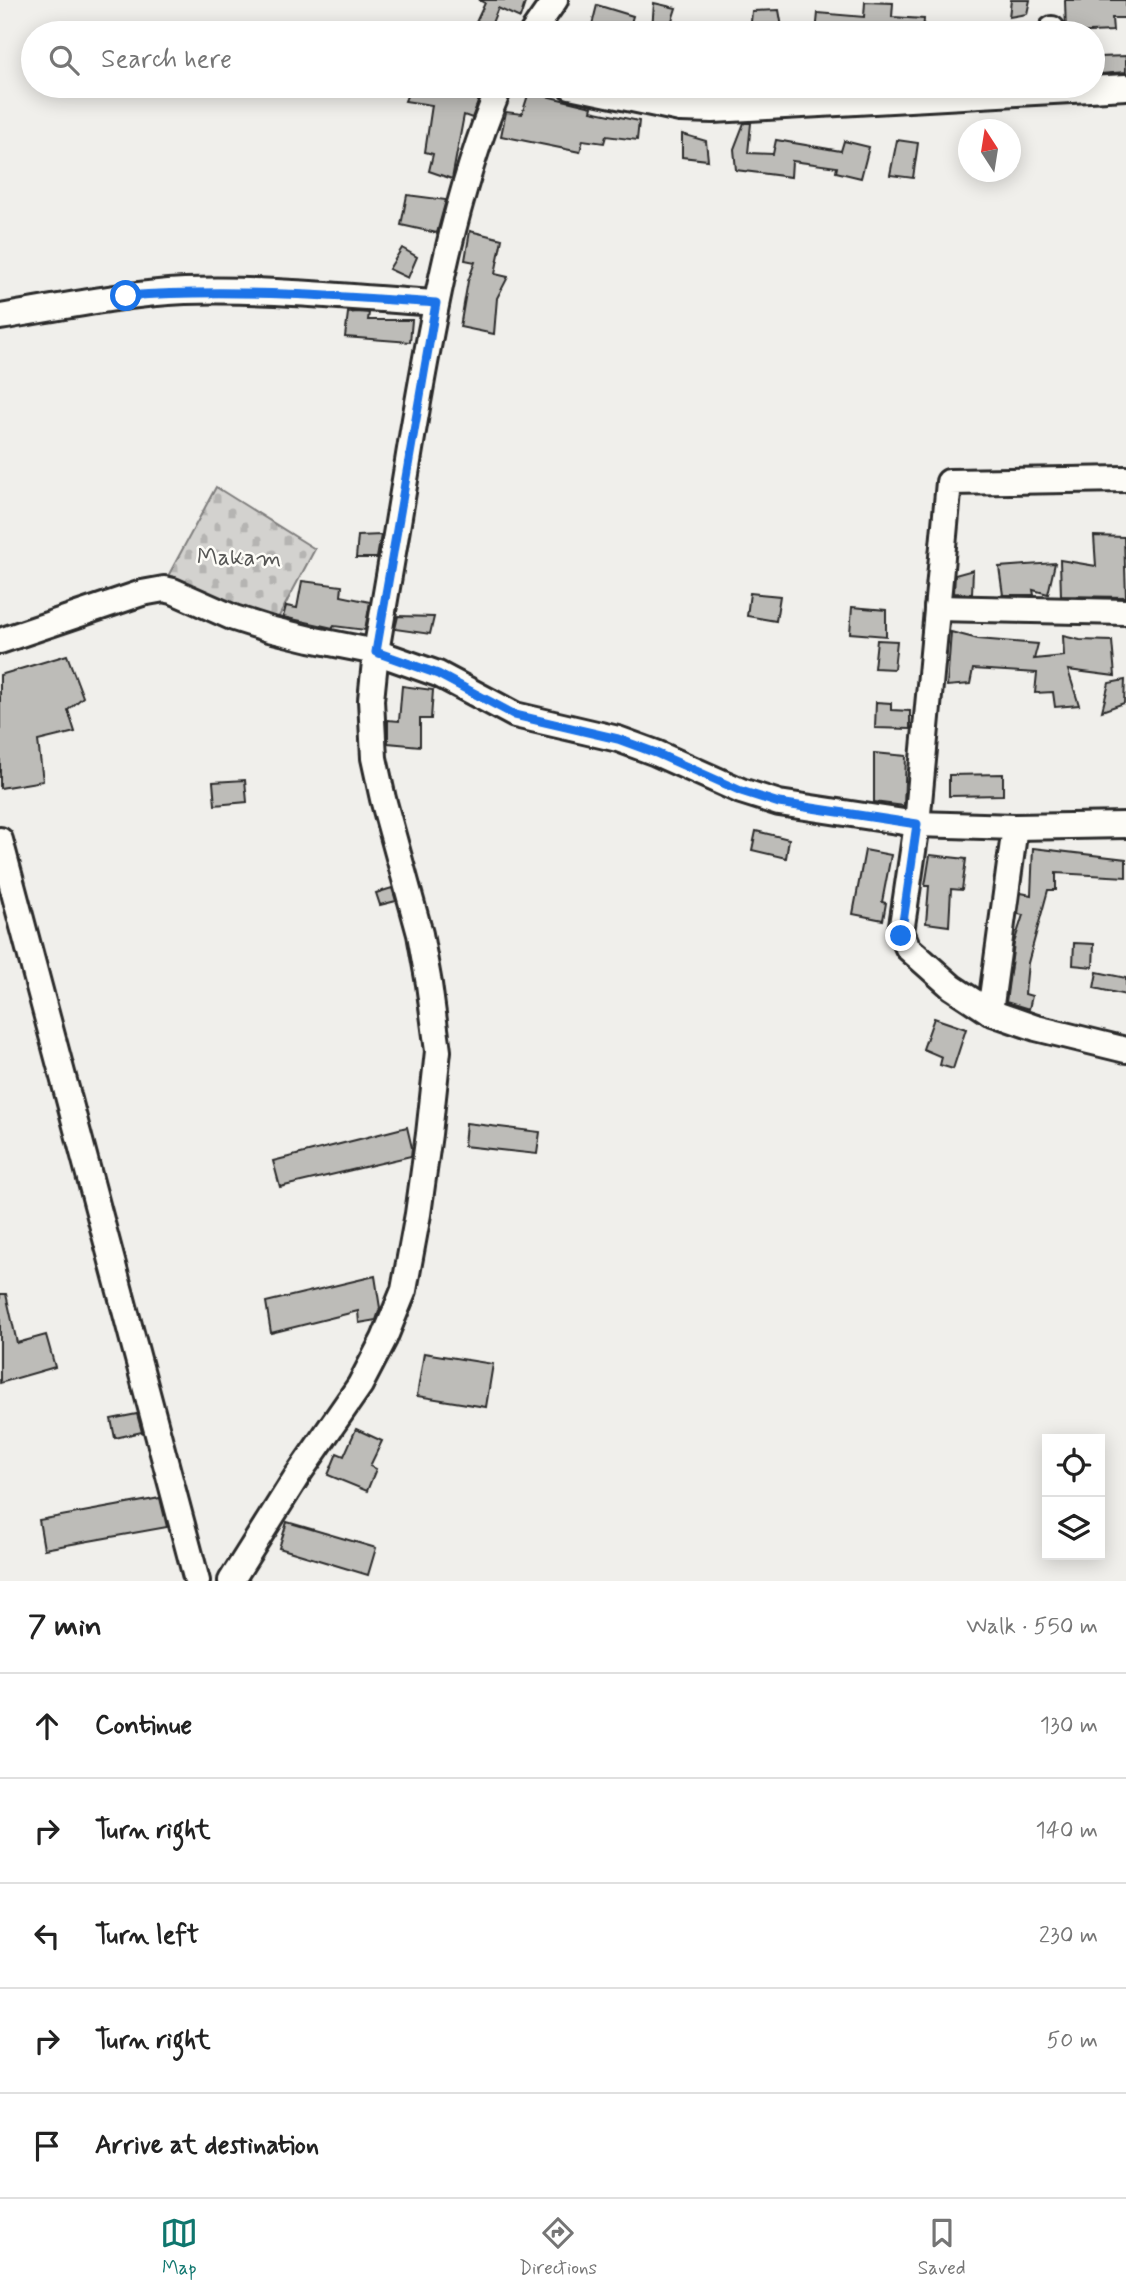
<!DOCTYPE html>
<html lang="en">
<head>
<meta charset="utf-8">
<style>
	:root { --surface:#fff; --page:#f6f6f6; --text:#222; --muted:#767676; --line:#e0e0e0; --accent:#0f766e }
	body { margin:0; font-family:Mynerve,sans-serif; background:var(--page); color:var(--text) }
	.controls { position:absolute; right:21px; bottom:21px; display:grid; overflow:hidden; border-radius:0px; box-shadow:0 4px 18px #0003 }
	.controls button { width:63px; height:63px; display:grid; place-items:center; padding:0; border:0; border-bottom:2px solid var(--line); background:var(--surface); color:var(--text); font:35px sans-serif }
	.compass { position:absolute; left:958px; top:119px; width:63px; height:63px; border-radius:50%; background:var(--surface); box-shadow:0 4px 18px #0003; rotate:348deg }
	.stop { position:absolute; width:21px; height:21px; margin:-16px; border:5px solid #1a73e8; border-radius:50%; background:#fff }
	.stop.end { background:#1a73e8; border-color:#fff; box-shadow:0 2px 7px #0008 }
	.list { margin:0; padding:0; list-style:none }
	h2 { display:flex; justify-content:space-between; align-items:center; height:91px; margin:0; padding:0 28px; font-size:30px }
	h2 small { font-size:23px; font-weight:400; color:var(--muted) }
	.list li { display:grid; grid-template-columns:46px 1fr auto; gap:21px; align-items:center; box-sizing:border-box; height:105px; padding:0 28px; border-top:2px solid var(--line) }
	.list b { display:block; font-size:26px; white-space:nowrap }
	.list em { font-size:23px; font-style:normal; color:var(--muted) }
	.icon { flex:none; width:38px; height:38px; fill:none; stroke:currentColor; stroke-width:2; stroke-linecap:round; stroke-linejoin:round }
	.map { position:relative; flex:none; width:1126px; height:1581px; overflow:hidden }
	.search { position:absolute; background:var(--surface); box-shadow:0 4px 18px #0003; left:21px; right:21px; top:21px; height:77px; display:flex; align-items:center; gap:18px; box-sizing:border-box; padding:0 24px; border-radius:38px; color:var(--muted); font-size:26px }
	.sheet { height:616px; background:var(--surface) }
	nav { display:flex; justify-content:space-around; align-items:center; box-sizing:border-box; height:98px; border-top:2px solid var(--line); background:var(--surface); font-size:19px; color:var(--muted) }
	nav a { display:grid; justify-items:center; gap:4px }
	nav .on { color:var(--accent) }
	.map>svg:first-child { display:block }
	.cemetery { fill:url(#cemetery-stones); stroke:#7f7e7d; stroke-width:2 }
	.building { fill:#bdbcb8; stroke:#2b2b2b; stroke-width:2 }
	.lines { fill:none; stroke-linecap:round; stroke-linejoin:round }
	.minor-casing { stroke:#2b2b2b; stroke-width:30 }
	.minor { stroke:#fdfcf7; stroke-width:24 }
	.route { stroke:#1a73e8; stroke-width:9 }
	.labels { text-anchor:middle; stroke-width:5; stroke-linejoin:round; paint-order:stroke }
	.park-label { font-size:24px; fill:#555554; stroke:#fdfcf7 }
</style>
</head>
<body>
<div class="map">
<svg width="1126" height="1581" viewBox="0 0 1126 1581">
	<defs>
		<pattern id="cemetery-stones" width="16" height="16" patternUnits="userSpaceOnUse" patternTransform="scale(1.75)"><rect width="16" height="16" fill="#d3d2cf"/><path d="M2 7V4a2 2 0 0 1 4 0v3zM10 15v-3a2 2 0 0 1 4 0v3z" fill="#b5b4b2"/></pattern>
	</defs>
	<rect width="100%" height="100%" fill="#f0efeb"/>
	<filter id="ink" filterUnits="userSpaceOnUse"><feTurbulence type="fractalNoise" baseFrequency=".0143" numOctaves="2"/><feDisplacementMap in="SourceGraphic" scale="14" xChannelSelector="R" yChannelSelector="G"/><feConvolveMatrix kernelMatrix="1 2 1 2 8 2 1 2 1" color-interpolation-filters="sRGB"/></filter>
	<g filter="url(#ink)">
		<polygon class="cemetery" points="216,487 315,549 276,622 167,578"/>
		<g class="building">
			<polygon points="479,0 526,0 520,18 498,8 488,33 471,33 485,3"/>
			<polygon points="1011,0 1030,0 1027,14 1009,17"/>
			<polygon points="1065,0 1126,0 1126,18 1112,18 1113,31 1066,33"/>
			<polygon points="865,2 893,3 892,17 924,19 923,33 816,33 818,13 864,17"/>
			<polygon points="654,3 676,8 668,33 652,29"/>
			<polygon points="597,5 633,16 628,33 590,33"/>
			<polygon points="779,10 783,33 750,33 752,11"/>
			<polygon points="1126,56 1126,72 1100,74 1099,57"/>
			<polygon points="411,86 484,86 472,118 464,115 452,179 429,171 433,154 425,152 432,105 405,101"/>
			<polygon points="668,86 699,86 698,95 667,91"/>
			<polygon points="737,86 787,86 786,91 734,94"/>
			<polygon points="529,92 592,107 591,111 639,121 637,140 606,136 604,143 583,140 580,152 501,136 506,112 522,114"/>
			<polygon points="744,123 751,123 748,153 773,154 776,140 841,151 844,141 869,147 861,178 836,172 837,167 792,161 791,177 736,170 734,149"/>
			<polygon points="682,134 706,141 708,160 682,157"/>
			<polygon points="897,140 918,143 913,178 890,175"/>
			<polygon points="407,195 446,200 437,233 401,225"/>
			<polygon points="470,231 502,239 495,274 508,277 497,298 494,334 460,327 468,281 475,262 465,260"/>
			<polygon points="402,248 417,257 408,278 389,269"/>
			<polygon points="357,312 369,313 368,320 412,320 410,342 345,337 348,313"/>
			<polygon points="381,535 377,558 356,558 358,536"/>
			<polygon points="1094,536 1124,537 1126,597 1061,596 1060,560 1096,566"/>
			<polygon points="1055,563 1048,594 1033,590 1034,595 1003,595 999,567"/>
			<polygon points="973,570 972,594 954,593 955,575"/>
			<polygon points="302,581 342,586 341,596 370,602 365,630 334,626 333,628 283,617 286,606 297,608"/>
			<polygon points="750,593 780,596 776,621 747,616"/>
			<polygon points="852,607 886,610 886,636 850,633"/>
			<polygon points="398,616 434,617 430,634 395,629"/>
			<polygon points="951,632 978,639 1038,644 1034,659 1064,656 1063,636 1080,640 1112,641 1115,676 1068,670 1079,705 1055,707 1053,692 1035,693 1037,673 973,669 970,684 947,686"/>
			<polygon points="877,640 897,641 894,669 874,668"/>
			<polygon points="67,655 83,697 68,710 75,732 38,741 43,781 0,788 0,675"/>
			<polygon points="1125,680 1124,703 1102,711 1109,683"/>
			<polygon points="402,686 433,690 431,719 420,719 420,746 388,743 388,720 399,721"/>
			<polygon points="876,702 891,703 891,710 910,711 910,729 875,728"/>
			<polygon points="874,753 906,756 904,806 874,802"/>
			<polygon points="1003,774 1003,795 949,796 949,775"/>
			<polygon points="245,780 247,802 215,805 213,782"/>
			<polygon points="756,831 789,839 786,858 752,850"/>
			<polygon points="1033,848 1126,859 1126,877 1056,873 1056,890 1048,890 1028,963 1025,994 1032,996 1029,1009 1006,1002 1014,943 1023,915 1018,914 1021,893 1031,895"/>
			<polygon points="865,850 891,855 882,902 886,903 883,920 853,914"/>
			<polygon points="930,855 966,859 962,890 951,889 949,926 926,923 929,886 925,886"/>
			<polygon points="392,888 396,901 380,905 376,893"/>
			<polygon points="1074,943 1094,944 1093,967 1073,965"/>
			<polygon points="1097,972 1126,978 1126,995 1094,988"/>
			<polygon points="934,1018 966,1029 953,1069 940,1065 942,1057 923,1049"/>
			<polygon points="466,1123 540,1132 537,1154 464,1146"/>
			<polygon points="407,1127 412,1148 411,1156 280,1187 273,1161"/>
			<polygon points="375,1276 380,1308 376,1320 359,1323 358,1311 271,1333 266,1302"/>
			<polygon points="0,1294 6,1294 17,1343 46,1335 55,1367 0,1383"/>
			<polygon points="424,1353 493,1364 486,1407 417,1396"/>
			<polygon points="137,1414 142,1432 115,1438 111,1419"/>
			<polygon points="356,1429 382,1441 370,1466 376,1469 367,1491 328,1475 337,1453 344,1456"/>
			<polygon points="160,1498 167,1527 44,1549 39,1520"/>
			<polygon points="287,1522 376,1548 368,1575 279,1548"/>
		</g>
		<g class="lines">
			<g class="minor-casing">
				<g id="minor">
					<polyline points="532,33 555,0"/>
					<polyline points="1051,33 1052,29"/>
					<polyline points="570,86 680,109 713,110 1126,87"/>
					<path d="M0 317C61 307 123 294 185 291 268 288 353 298 436 303"/>
					<polyline points="1126,479 949,482 917,824 901,932 908,948 952,987 990,1012 1036,1028 1126,1050"/>
					<polyline points="937,608 1126,612"/>
					<polyline points="0,641 142,593 164,589 173,591 234,618 269,629 310,639 376,652 438,674 515,715 618,739 656,753 741,791 779,803 917,824 1015,827 1126,825"/>
					<polyline points="0,840 197,1581"/>
					<polyline points="990,1012 1015,827"/>
					<path d="M231 1581 297 1476 360 1385 384 1339 404 1290 418 1214 429 1134 438 1051 429 984 420 934 383 799 374 758 371 700 376 652C389 578 401 505 413 431 433 314 454 196 500 86"/>
				</g>
			</g>
			<use href="#minor" class="minor"/>
		</g>
	</g>
	<g class="lines" filter="url(#ink)">
		<path class="route" d="M126 296C230 288 332 296 436 303L376 652 438 674 515 715 618 739 656 753 741 791 779 803 917 824 901 936"/>
	</g>
	<g class="labels">
		<g class="park-label">
			<text x="239" y="565">Makam</text>
		</g>
	</g>
</svg>
<div class="controls">
<button><svg class="icon" aria-label="locate" viewBox="0 0 24 24"><circle cx="12" cy="12" r="6"/><path d="M12 2v4M12 18v4M2 12h4M18 12h4"/></svg></button>
<button><svg class="icon" aria-label="layers" viewBox="0 0 24 24"><path d="M12 4l9 5-9 5-9-5zM3 14l9 5 9-5"/></svg></button>
</div>
<svg class="compass" viewBox="-18 -18 36 36"><path d="M0-13l5 13h-10z" fill="#e53935"/><path d="M0 13l5-13h-10z" fill="#767676"/></svg>
<div class="stop" style="left:126px;top:296px"></div>
<div class="stop end" style="left:901px;top:936px"></div>
<div class="search"><svg class="icon" aria-label="search" viewBox="0 0 24 24"><circle cx="10" cy="10" r="6"/><path d="M15 15l6 6"/></svg>Search here</div>
</div>
<section class="sheet">
<h2>7 min<small>Walk · 550 m</small></h2>
<ul class="list">
<li><svg class="icon" aria-label="ahead" viewBox="0 0 24 24"><path d="M12 20V5M6 11l6-6 6 6"/></svg><div><b>Continue</b></div><em>130 m</em></li>
<li><svg class="icon" aria-label="right" viewBox="0 0 24 24"><path d="M7 20v-9h11M14 6l5 5-5 5"/></svg><div><b>Turn right</b></div><em>140 m</em></li>
<li><svg class="icon" aria-label="left" viewBox="0 0 24 24"><path d="M17 20v-9H6M10 6l-5 5 5 5"/></svg><div><b>Turn left</b></div><em>230 m</em></li>
<li><svg class="icon" aria-label="right" viewBox="0 0 24 24"><path d="M7 20v-9h11M14 6l5 5-5 5"/></svg><div><b>Turn right</b></div><em>50 m</em></li>
<li><svg class="icon" aria-label="arrive" viewBox="0 0 24 24"><path d="M6 21V4h12l-3 4 3 4H6"/></svg><div><b>Arrive at destination</b></div></li>
</ul>
</section>
<nav>
<a class="on"><svg class="icon" aria-label="map" viewBox="0 0 24 24"><path d="M3 6l6-2 6 2 6-2v14l-6 2-6-2-6 2zM9 4v14M15 6v14"/></svg>Map</a>
<a><svg class="icon" aria-label="directions" viewBox="0 0 24 24"><path d="M12 3l9 9-9 9-9-9zM9 14v-3h6M13 9l2 2-2 2"/></svg>Directions</a>
<a><svg class="icon" aria-label="saved" viewBox="0 0 24 24"><path d="M7 4h10v16l-5-4-5 4z"/></svg>Saved</a>
</nav>
</body>
</html>
